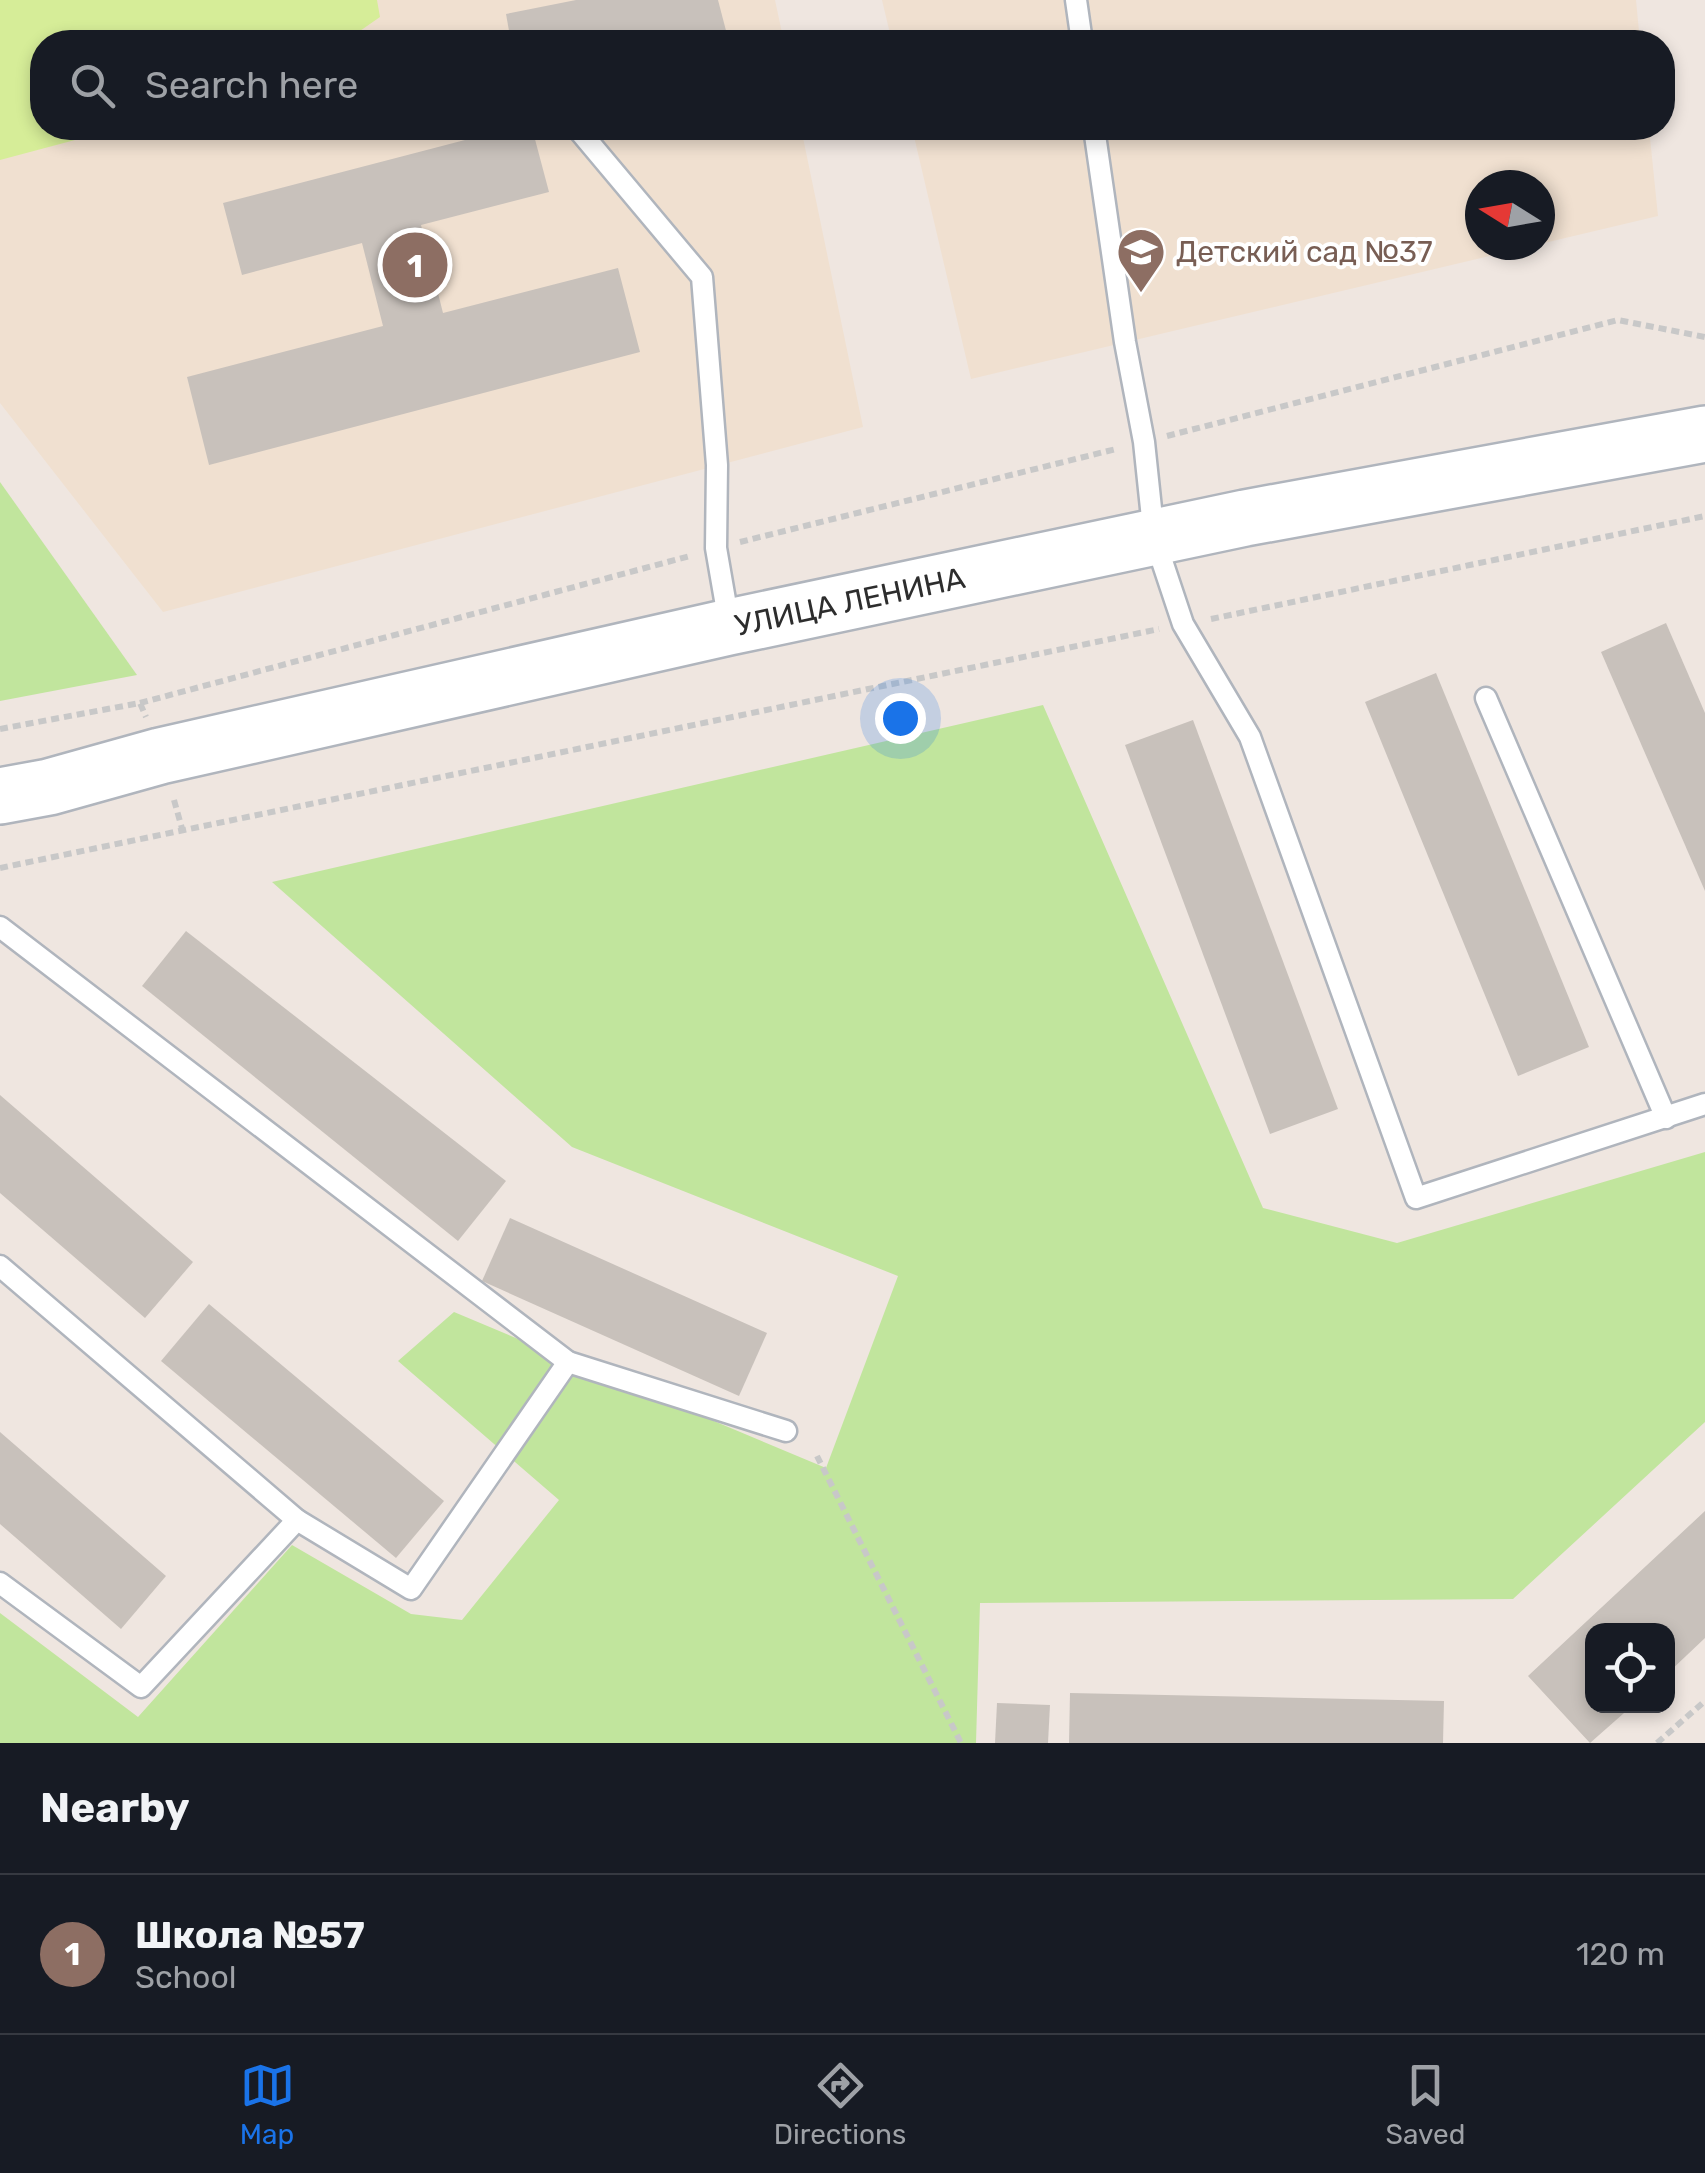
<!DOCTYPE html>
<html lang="en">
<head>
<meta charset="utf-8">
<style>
	:root { --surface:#171b24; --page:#20242c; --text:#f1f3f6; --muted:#9ea1a6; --line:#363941; --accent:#1a73e8 }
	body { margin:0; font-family:Rubik,sans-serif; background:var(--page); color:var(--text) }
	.controls { position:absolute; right:30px; bottom:30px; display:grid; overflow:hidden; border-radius:20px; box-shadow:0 5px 15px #0003 }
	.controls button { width:90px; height:90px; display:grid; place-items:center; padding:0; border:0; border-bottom:2px solid var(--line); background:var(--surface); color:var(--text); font:50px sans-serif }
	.compass { position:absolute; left:1465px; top:170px; width:90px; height:90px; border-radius:50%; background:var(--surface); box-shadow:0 5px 15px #0003; rotate:281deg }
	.you { position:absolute; left:900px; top:718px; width:35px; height:35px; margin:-25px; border:8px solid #fff; border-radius:50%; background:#1a73e8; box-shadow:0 0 0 15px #1a73e833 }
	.badge { display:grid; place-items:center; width:65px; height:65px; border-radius:50%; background:var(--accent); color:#fff; font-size:32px; font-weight:700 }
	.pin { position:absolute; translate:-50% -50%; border:5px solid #fff; box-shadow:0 2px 10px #0006 }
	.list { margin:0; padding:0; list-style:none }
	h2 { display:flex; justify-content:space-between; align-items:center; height:130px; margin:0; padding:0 40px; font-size:42px }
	h2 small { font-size:32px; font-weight:400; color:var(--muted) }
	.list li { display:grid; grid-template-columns:65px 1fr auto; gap:30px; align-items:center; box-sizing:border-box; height:160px; padding:0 40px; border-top:2px solid var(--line) }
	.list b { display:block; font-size:38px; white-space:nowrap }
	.list p { margin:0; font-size:32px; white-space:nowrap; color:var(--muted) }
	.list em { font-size:32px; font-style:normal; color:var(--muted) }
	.icon { flex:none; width:55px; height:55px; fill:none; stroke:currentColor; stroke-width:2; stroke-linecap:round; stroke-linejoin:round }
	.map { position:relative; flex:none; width:1705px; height:1743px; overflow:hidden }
	.search { position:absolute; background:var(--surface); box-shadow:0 5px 15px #0003; left:30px; right:30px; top:30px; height:110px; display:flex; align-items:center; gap:25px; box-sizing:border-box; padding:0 35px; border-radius:40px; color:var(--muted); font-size:38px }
	.sheet { height:290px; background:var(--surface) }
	nav { display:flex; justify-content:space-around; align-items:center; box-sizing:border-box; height:140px; border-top:2px solid var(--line); background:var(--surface); font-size:28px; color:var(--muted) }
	nav a { display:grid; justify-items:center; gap:5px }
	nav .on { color:var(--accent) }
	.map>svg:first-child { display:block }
	.education { fill:#f0e0d0 }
	.green { fill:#c1e59d }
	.pitch { fill:#d6ed98 }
	.building { fill:#c8c1bb }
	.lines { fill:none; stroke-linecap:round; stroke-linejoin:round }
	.lane-casing { stroke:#b0b5bd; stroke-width:25 }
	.secondary-casing { stroke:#b0b5bd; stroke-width:60 }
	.path { stroke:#c8c8c8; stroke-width:6; stroke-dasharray:8 5; stroke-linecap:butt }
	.lane { stroke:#fff; stroke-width:20 }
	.secondary { stroke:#fff; stroke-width:55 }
	.labels { text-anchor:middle; stroke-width:8; stroke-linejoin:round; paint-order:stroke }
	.education-label { font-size:30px; fill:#785e54; stroke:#fff; text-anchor:start }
	.street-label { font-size:30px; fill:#2d2d2d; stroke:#fff }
</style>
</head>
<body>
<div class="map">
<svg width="1705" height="1743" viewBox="0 0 1705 1743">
	<rect width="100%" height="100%" fill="#efe6e0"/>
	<g class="education">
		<polygon points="0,0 775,0 784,42 42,42 42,128 801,128 863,427 163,612 0,403"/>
		<polygon points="882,0 1636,0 1640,42 892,42"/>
		<polygon points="912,128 1649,128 1658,216 1540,244 1540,185 1480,185 1480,245 1536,245 971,379"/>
	</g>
	<g class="green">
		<polygon points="0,482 137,675 0,701"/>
		<polygon points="1043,705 1263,1208 1397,1243 1705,1152 1705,1422 1513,1599 980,1603 976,1743 0,1743 0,1613 138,1717 292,1545 411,1614 462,1620 559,1500 398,1361 454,1312 826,1468 898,1276 572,1147 272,882"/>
	</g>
	<polygon class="pitch" points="0,0 377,0 380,17 344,42 42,42 42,128 120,128 0,160"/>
	<g class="building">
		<polygon points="576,0 718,0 729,42 511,42 506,14"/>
		<polygon points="511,128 532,128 549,192 421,225 443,313 618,268 640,352 209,465 187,377 383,326 362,243 242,275 223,203"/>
		<polygon points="1666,623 1705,713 1705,891 1601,652"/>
		<polygon points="1436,673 1589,1047 1518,1076 1365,702"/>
		<polygon points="1193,720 1338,1109 1270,1134 1125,745"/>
		<polygon points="186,931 506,1181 458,1241 142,986"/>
		<polygon points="0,1095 193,1262 145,1318 0,1193"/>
		<polygon points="510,1218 767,1333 739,1396 482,1281"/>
		<polygon points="209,1304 444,1501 396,1558 161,1361"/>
		<polygon points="0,1432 166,1576 121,1629 0,1524"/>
		<polygon points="1705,1511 1705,1638 1668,1673 1668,1630 1592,1630 1592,1706 1632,1706 1590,1743 1528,1676"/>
		<polygon points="1070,1693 1444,1701 1443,1743 1069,1743"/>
		<polygon points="997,1703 1050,1705 1048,1743 995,1743"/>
	</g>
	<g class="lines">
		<g class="lane-casing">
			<g id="lane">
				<polyline points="1076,0 1082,42"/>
				<polyline points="577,128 702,277 717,465 716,548 729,623"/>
				<polyline points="1094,128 1125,342 1144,442 1154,537 1183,624 1250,737 1416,1198 1705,1104"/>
				<polyline points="1486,698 1666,1118"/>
				<polyline points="0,927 568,1362"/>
				<polyline points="0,1266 297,1520"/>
				<polyline points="0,1583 141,1687 297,1520 411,1589 568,1362 786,1431"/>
			</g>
		</g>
		<g class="secondary-casing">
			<polyline id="secondary" points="0,796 49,787 160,756 729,627 1245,518 1705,434"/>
		</g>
		<g class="path">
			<polyline points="1167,436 1618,320 1705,337"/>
			<polyline points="740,542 1116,449"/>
			<polyline points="1211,619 1705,516"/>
			<polyline points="140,703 690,556"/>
			<polyline points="0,729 140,703 146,717"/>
			<polyline points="174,800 183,832"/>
			<polyline points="0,868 1159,629"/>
			<polyline points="817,1456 961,1743"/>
			<polyline points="1657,1743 1705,1701"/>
		</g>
		<use href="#lane" class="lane"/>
		<use href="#secondary" class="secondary"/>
	</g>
	<defs>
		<g id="school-pin" transform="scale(2.5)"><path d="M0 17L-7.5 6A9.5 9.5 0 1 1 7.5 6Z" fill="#8d6e63" stroke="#fff"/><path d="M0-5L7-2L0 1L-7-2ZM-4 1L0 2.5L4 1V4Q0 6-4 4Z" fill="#fff"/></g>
	</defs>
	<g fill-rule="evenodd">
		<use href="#school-pin" x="1141" y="252"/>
	</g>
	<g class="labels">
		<g class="education-label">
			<text x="1176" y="262">Детский сад №37</text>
		</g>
		<g class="street-label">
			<text transform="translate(850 602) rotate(-12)" y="10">УЛИЦА ЛЕНИНА</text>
		</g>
	</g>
</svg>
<div class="controls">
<button><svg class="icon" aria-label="locate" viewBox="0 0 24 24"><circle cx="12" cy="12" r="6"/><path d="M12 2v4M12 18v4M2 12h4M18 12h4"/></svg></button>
</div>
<svg class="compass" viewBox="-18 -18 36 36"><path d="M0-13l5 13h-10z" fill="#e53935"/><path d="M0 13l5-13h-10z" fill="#9ea1a6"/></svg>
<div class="you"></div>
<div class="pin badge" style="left:415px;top:265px;background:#8d6e63">1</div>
<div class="search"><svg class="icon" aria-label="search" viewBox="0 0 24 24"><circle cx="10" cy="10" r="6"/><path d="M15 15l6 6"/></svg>Search here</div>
</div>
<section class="sheet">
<h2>Nearby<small></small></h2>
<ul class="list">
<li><span class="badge" style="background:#8d6e63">1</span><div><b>Школа №57</b><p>School</p></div><em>120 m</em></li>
</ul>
</section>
<nav>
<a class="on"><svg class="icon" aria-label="map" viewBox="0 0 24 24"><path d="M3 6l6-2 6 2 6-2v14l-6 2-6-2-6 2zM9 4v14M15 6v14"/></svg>Map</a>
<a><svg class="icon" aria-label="directions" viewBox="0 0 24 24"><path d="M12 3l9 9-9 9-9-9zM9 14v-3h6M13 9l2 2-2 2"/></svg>Directions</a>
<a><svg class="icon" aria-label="saved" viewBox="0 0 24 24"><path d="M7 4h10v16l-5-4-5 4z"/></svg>Saved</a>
</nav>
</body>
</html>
